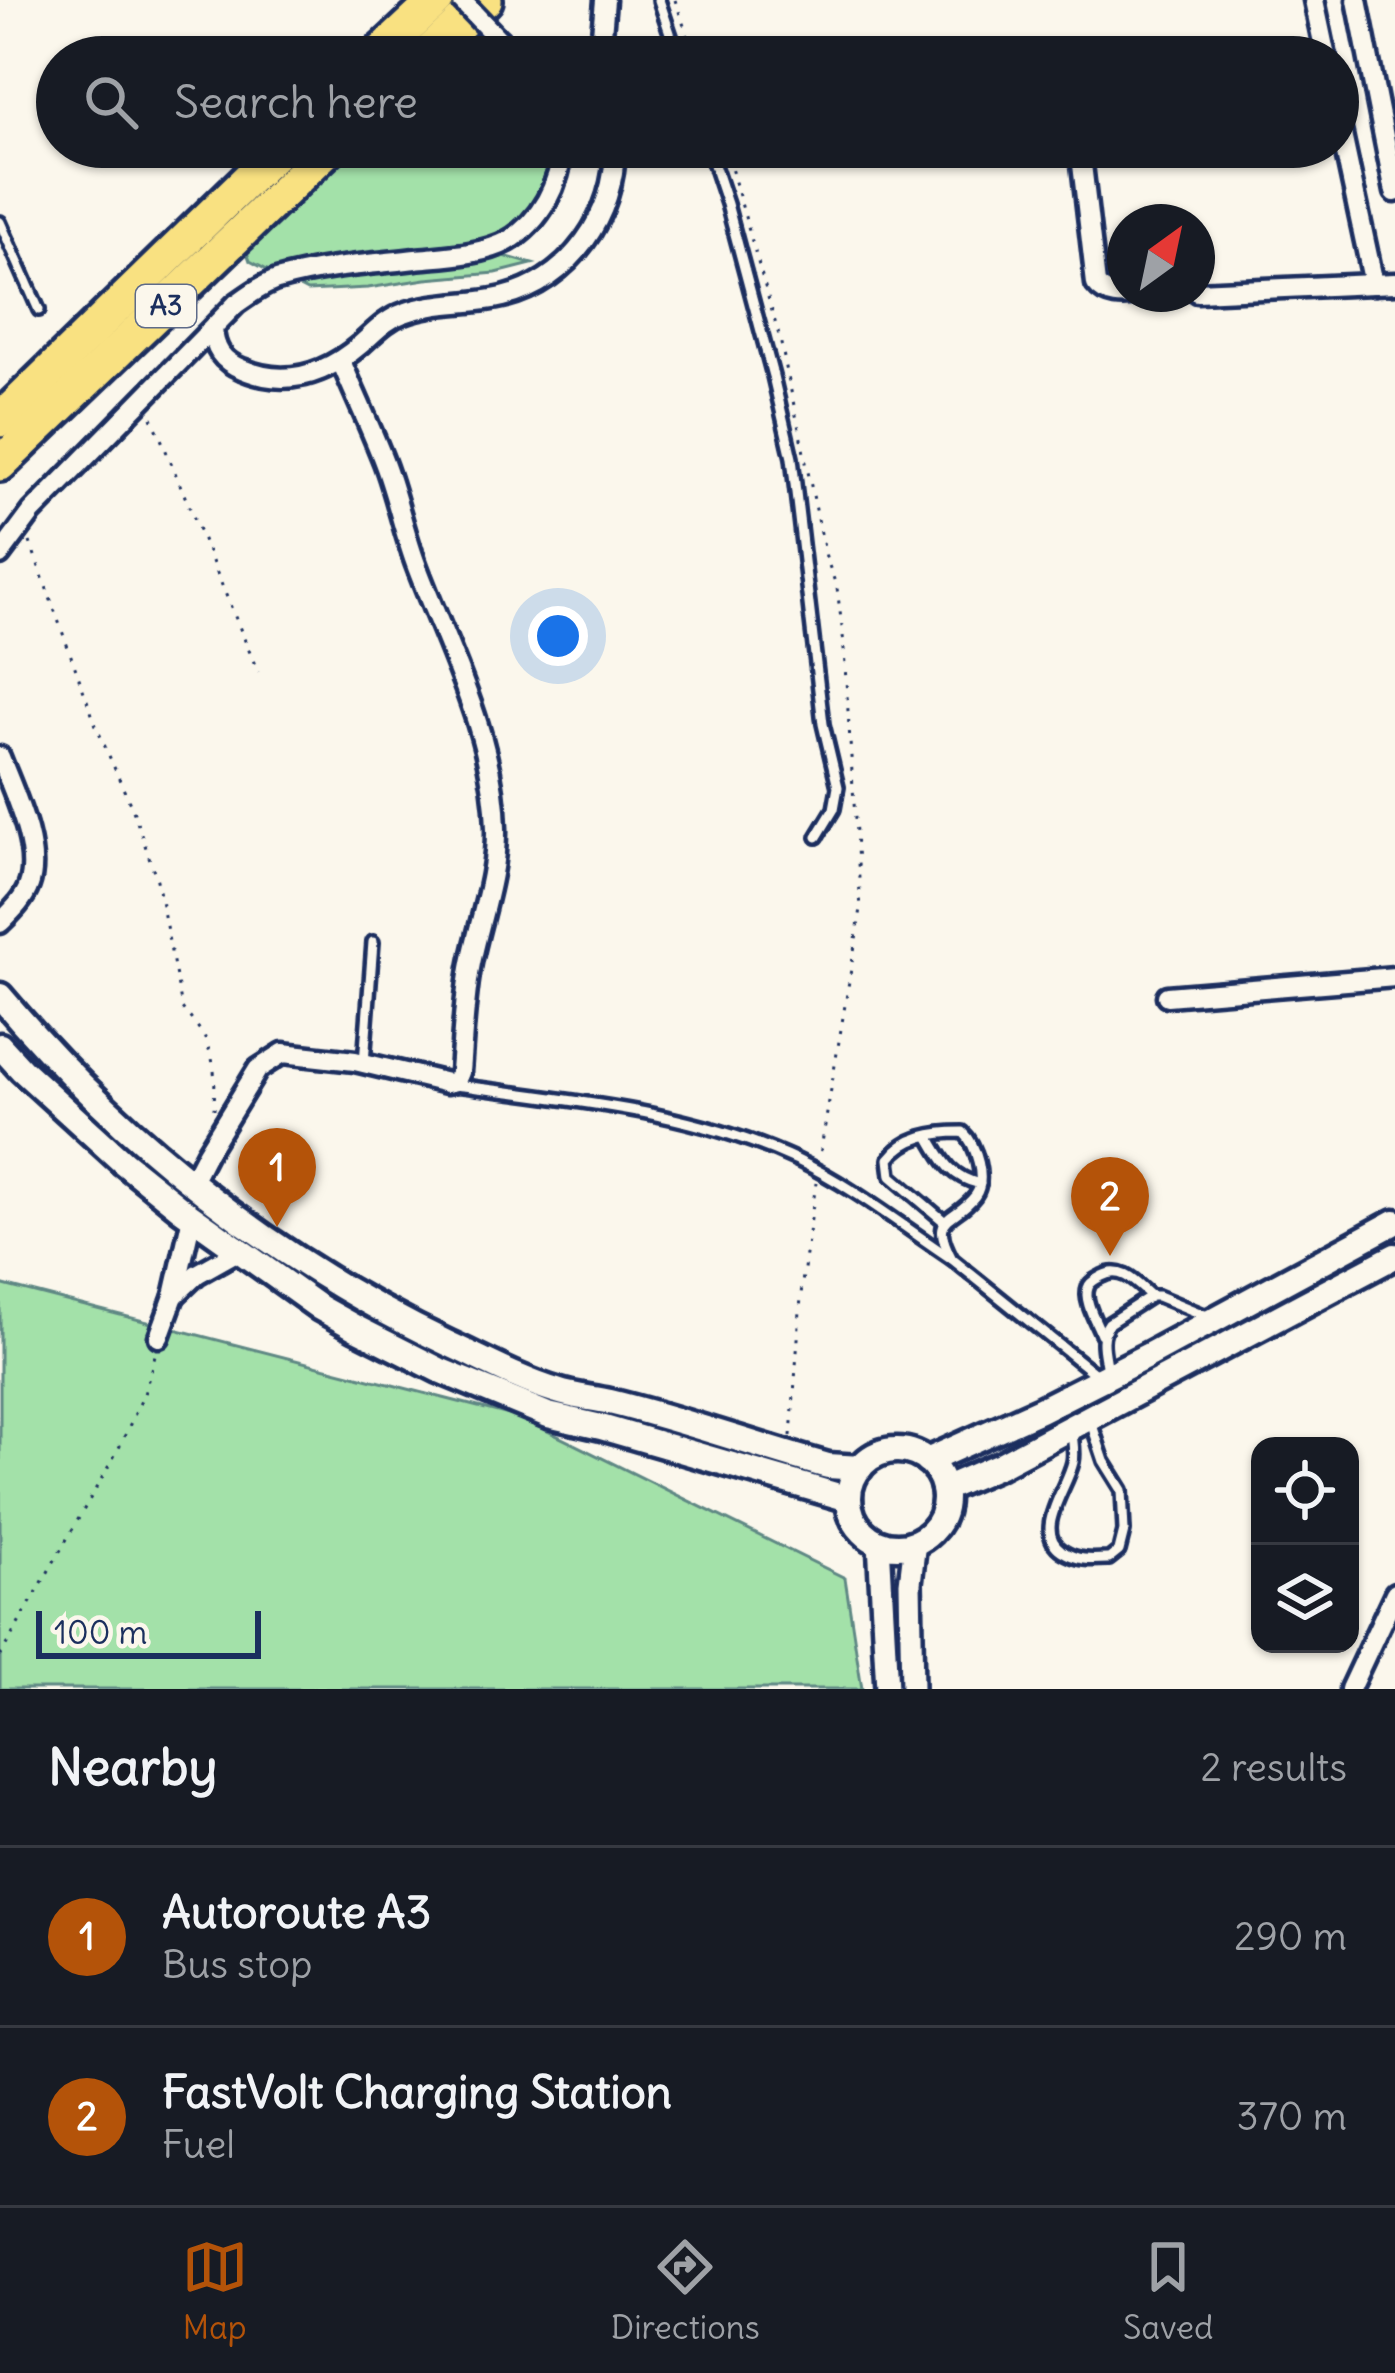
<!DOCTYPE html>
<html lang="en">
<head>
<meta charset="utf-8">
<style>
	:root { --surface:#171b24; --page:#242831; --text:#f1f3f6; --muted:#9ea1a6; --line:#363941; --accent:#b45309 }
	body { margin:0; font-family:Delius,sans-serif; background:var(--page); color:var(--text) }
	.controls { position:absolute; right:36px; bottom:36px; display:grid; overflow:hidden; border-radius:24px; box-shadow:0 3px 9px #0004 }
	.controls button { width:108px; height:108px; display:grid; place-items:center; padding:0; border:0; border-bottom:3px solid var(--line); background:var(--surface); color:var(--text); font:60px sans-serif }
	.compass { position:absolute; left:1107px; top:204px; width:108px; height:108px; border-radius:50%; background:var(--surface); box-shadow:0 3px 9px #0004; rotate:33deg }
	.scale { position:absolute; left:36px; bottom:30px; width:225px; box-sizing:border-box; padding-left:12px; border:6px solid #1b2f5e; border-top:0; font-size:33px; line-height:42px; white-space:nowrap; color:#1b2f5e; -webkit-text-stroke:9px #fbf7ec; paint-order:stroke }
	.you { position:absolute; left:558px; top:636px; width:42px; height:42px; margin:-30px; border:9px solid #fff; border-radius:50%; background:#1a73e8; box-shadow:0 0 0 18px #1a73e833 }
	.badge { display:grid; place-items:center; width:78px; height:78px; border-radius:50%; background:var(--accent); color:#fff; font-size:39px; font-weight:700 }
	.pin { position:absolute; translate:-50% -99px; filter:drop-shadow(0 3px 6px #0008) }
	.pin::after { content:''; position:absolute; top:63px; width:42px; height:36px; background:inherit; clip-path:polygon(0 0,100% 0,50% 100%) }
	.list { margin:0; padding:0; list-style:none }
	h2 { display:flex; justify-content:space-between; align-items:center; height:156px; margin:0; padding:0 48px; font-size:51px }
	h2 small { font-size:39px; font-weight:400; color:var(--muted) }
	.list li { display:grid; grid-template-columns:78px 1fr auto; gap:36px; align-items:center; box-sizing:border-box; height:180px; padding:0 48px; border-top:3px solid var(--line) }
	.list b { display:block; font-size:45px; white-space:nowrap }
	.list p { margin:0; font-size:39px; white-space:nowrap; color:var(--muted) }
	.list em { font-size:39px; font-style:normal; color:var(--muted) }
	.icon { flex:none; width:66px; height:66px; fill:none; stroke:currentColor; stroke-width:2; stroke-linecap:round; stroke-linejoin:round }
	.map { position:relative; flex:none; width:1395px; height:1689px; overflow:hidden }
	.search { position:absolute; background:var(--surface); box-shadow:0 3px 9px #0004; left:36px; right:36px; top:36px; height:132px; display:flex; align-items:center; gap:30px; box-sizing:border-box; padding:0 42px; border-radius:66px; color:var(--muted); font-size:45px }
	.sheet { height:516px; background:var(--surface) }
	nav { display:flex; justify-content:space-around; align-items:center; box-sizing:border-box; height:168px; border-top:3px solid var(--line); background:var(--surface); font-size:33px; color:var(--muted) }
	nav a { display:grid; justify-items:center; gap:6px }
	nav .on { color:var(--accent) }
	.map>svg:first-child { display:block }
	.green { fill:#a3e1a9; stroke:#5f8884; stroke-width:3 }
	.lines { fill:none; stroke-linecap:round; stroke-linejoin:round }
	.service-casing { stroke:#1b2f5e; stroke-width:18 }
	.minor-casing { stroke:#1b2f5e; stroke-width:27 }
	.tertiary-casing { stroke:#1b2f5e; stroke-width:30 }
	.secondary-casing { stroke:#1b2f5e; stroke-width:33 }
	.motorway-casing { stroke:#1b2f5e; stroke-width:42 }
	.path { stroke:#1b2f5e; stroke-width:3; stroke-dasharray:3 9; stroke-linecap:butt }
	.service { stroke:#fbf7ec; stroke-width:9 }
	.minor { stroke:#fbf7ec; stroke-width:18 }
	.tertiary { stroke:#fbf7ec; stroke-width:21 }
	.secondary { stroke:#fbf7ec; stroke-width:24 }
	.motorway { stroke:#f9e181; stroke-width:33 }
	.minor-bridge-casing { stroke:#1b2f5e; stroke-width:27; stroke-linecap:butt }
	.minor-bridge { stroke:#fbf7ec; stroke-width:18 }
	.labels { text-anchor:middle; stroke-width:10; stroke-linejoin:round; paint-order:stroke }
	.shield { fill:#fbf7ec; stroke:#5e6b89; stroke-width:3 }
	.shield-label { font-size:27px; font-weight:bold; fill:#1b2f5e }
</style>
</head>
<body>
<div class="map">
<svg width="1395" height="1689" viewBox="0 0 1395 1689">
	<rect width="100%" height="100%" fill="#fbf7ec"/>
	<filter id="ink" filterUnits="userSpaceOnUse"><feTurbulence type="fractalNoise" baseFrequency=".00833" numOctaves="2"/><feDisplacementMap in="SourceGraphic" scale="24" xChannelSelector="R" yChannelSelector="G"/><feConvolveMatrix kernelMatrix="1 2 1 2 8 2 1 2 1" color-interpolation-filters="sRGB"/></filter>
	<g filter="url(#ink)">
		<g class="green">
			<polygon points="350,147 569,147 555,206 504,256 532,264 496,273 426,279 368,288 307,291 250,261 244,244"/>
			<polygon points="0,1284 521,1418 845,1578 862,1689 0,1689"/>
		</g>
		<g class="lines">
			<g class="service-casing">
				<g id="service">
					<polyline points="659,0 678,57"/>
					<polyline points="708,147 727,204 773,376 792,458 823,724 838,787 834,809 817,837"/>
					<polyline points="0,222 39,310"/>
					<polyline points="364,1063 373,942"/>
					<path d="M456 1085C571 1101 690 1110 797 1160 852 1186 901 1225 952 1259"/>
					<path d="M929 1136C943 1161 951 1177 980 1184"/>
					<path d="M945 1222 891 1176 889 1159C906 1136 935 1132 963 1132 976 1144 987 1180 975 1196 954 1223 928 1214 952 1259L1100 1378"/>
					<path d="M1101 1334C1097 1323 1083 1300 1088 1288 1089 1282 1098 1278 1102 1276 1122 1265 1137 1284 1151 1296"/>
					<path d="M1107 1372C1105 1355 1098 1338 1109 1323L1151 1296H1158L1209 1317"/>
					<path d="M1072 1433C1073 1443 1075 1453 1073 1462 1067 1489 1032 1531 1062 1551 1078 1561 1090 1560 1109 1559L1119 1551 1124 1531 1122 1490 1104 1461 1090 1419"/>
				</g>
			</g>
			<g class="minor-casing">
				<g id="minor">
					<polyline points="1314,0 1326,57"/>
					<polyline points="1357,0 1395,192"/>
					<polyline points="500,41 514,57"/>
					<polyline points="600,57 605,0"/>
					<polyline points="1338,116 1374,284"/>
					<path d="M1080 147 1096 284C1108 300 1128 295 1146 294"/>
					<polyline points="1197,292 1395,283"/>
					<path d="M213 328C214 349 222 361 242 369 286 388 326 374 360 345 374 333 386 319 404 313 436 301 471 305 503 297 571 280 615 215 615 147"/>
					<path d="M0 555 32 512 236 304C249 295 262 285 277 280 321 267 371 264 416 259 445 256 482 255 508 241 542 221 559 184 563 147"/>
					<path d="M0 757C13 791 42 850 29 885 24 900 11 912 0 923"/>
					<polyline points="1167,996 1395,977"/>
					<path d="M191 1183 207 1152 258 1069 283 1053 355 1061 447 1083 456 1081 460 1072C463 1036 464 998 471 963 480 918 497 875 496 828 494 735 449 652 417 567 404 533 397 496 384 462 371 428 355 395 341 361"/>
					<polyline points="174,1296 197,1274 238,1251"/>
					<polyline points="159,1337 174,1296 192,1217"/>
					<polyline points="1350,1689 1395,1593"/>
				</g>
			</g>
			<g class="tertiary-casing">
				<g id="tertiary">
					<polyline points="879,1542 887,1689"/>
					<polyline points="912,1689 910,1583 915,1542"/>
				</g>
			</g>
			<g class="secondary-casing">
				<g id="secondary">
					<path d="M0 996C123 1142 276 1262 449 1344 484 1360 520 1380 557 1391 574 1397 593 1398 610 1402 684 1420 756 1446 828 1466L860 1468"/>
					<polyline points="0,1046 22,1070 124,1163 180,1208 320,1308 356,1328 439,1370 548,1415 601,1427 849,1499"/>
					<circle cx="897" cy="1498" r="48"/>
					<polyline points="927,1461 1040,1410 1147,1356 1395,1222"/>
					<polyline points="944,1489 1000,1465 1395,1256"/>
				</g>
			</g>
			<g class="motorway-casing">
				<g id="motorway">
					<polyline points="376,57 437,0"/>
					<polyline points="424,57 485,0"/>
					<polyline points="0,420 281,147"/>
					<polyline points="0,464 330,147"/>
				</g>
			</g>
			<g class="path">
				<polyline points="675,0 695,57"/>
				<polyline points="725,147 780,339 826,557 837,588 843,635 861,909 820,1155"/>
				<polyline points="152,417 258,672"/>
				<polyline points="30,542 97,728 134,813 157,880 182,1008 204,1035 212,1058 215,1078 214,1109"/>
				<polyline points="791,1436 802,1283 816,1183"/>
				<polyline points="0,1656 119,1448 144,1394 155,1355"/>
			</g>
			<use href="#service" class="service"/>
			<use href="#minor" class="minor"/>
			<use href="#tertiary" class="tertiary"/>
			<use href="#secondary" class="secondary"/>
			<use href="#motorway" class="motorway"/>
			<g class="minor-bridge-casing">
				<polyline id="minor-bridge" points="461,0 500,41"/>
			</g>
			<use href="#minor-bridge" class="minor-bridge"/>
		</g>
	</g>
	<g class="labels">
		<rect class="shield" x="136" y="285" width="60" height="42" rx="9"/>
		<g class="shield-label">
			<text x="166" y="315">A3</text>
		</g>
	</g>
</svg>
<div class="controls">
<button><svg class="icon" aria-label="locate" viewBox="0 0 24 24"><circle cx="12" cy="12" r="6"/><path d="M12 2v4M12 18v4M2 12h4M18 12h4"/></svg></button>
<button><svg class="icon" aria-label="layers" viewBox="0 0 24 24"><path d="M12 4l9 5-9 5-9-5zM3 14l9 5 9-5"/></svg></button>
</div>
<svg class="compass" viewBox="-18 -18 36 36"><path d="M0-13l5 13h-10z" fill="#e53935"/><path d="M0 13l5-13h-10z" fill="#9ea1a6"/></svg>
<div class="scale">100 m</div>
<div class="you"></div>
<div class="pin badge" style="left:277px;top:1227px">1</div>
<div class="pin badge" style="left:1110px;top:1256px">2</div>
<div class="search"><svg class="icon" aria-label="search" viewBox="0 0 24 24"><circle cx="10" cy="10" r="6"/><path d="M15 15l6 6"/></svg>Search here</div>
</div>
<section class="sheet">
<h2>Nearby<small>2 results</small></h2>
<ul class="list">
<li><span class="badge">1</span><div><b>Autoroute A3</b><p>Bus stop</p></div><em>290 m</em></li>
<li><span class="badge">2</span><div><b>FastVolt Charging Station</b><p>Fuel</p></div><em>370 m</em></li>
</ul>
</section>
<nav>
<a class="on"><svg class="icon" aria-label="map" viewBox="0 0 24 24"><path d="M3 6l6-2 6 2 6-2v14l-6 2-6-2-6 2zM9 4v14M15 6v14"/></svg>Map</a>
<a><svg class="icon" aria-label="directions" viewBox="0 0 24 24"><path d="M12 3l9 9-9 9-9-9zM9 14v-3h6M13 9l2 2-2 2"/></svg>Directions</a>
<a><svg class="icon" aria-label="saved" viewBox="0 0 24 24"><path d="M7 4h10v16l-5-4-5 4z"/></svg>Saved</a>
</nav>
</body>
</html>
